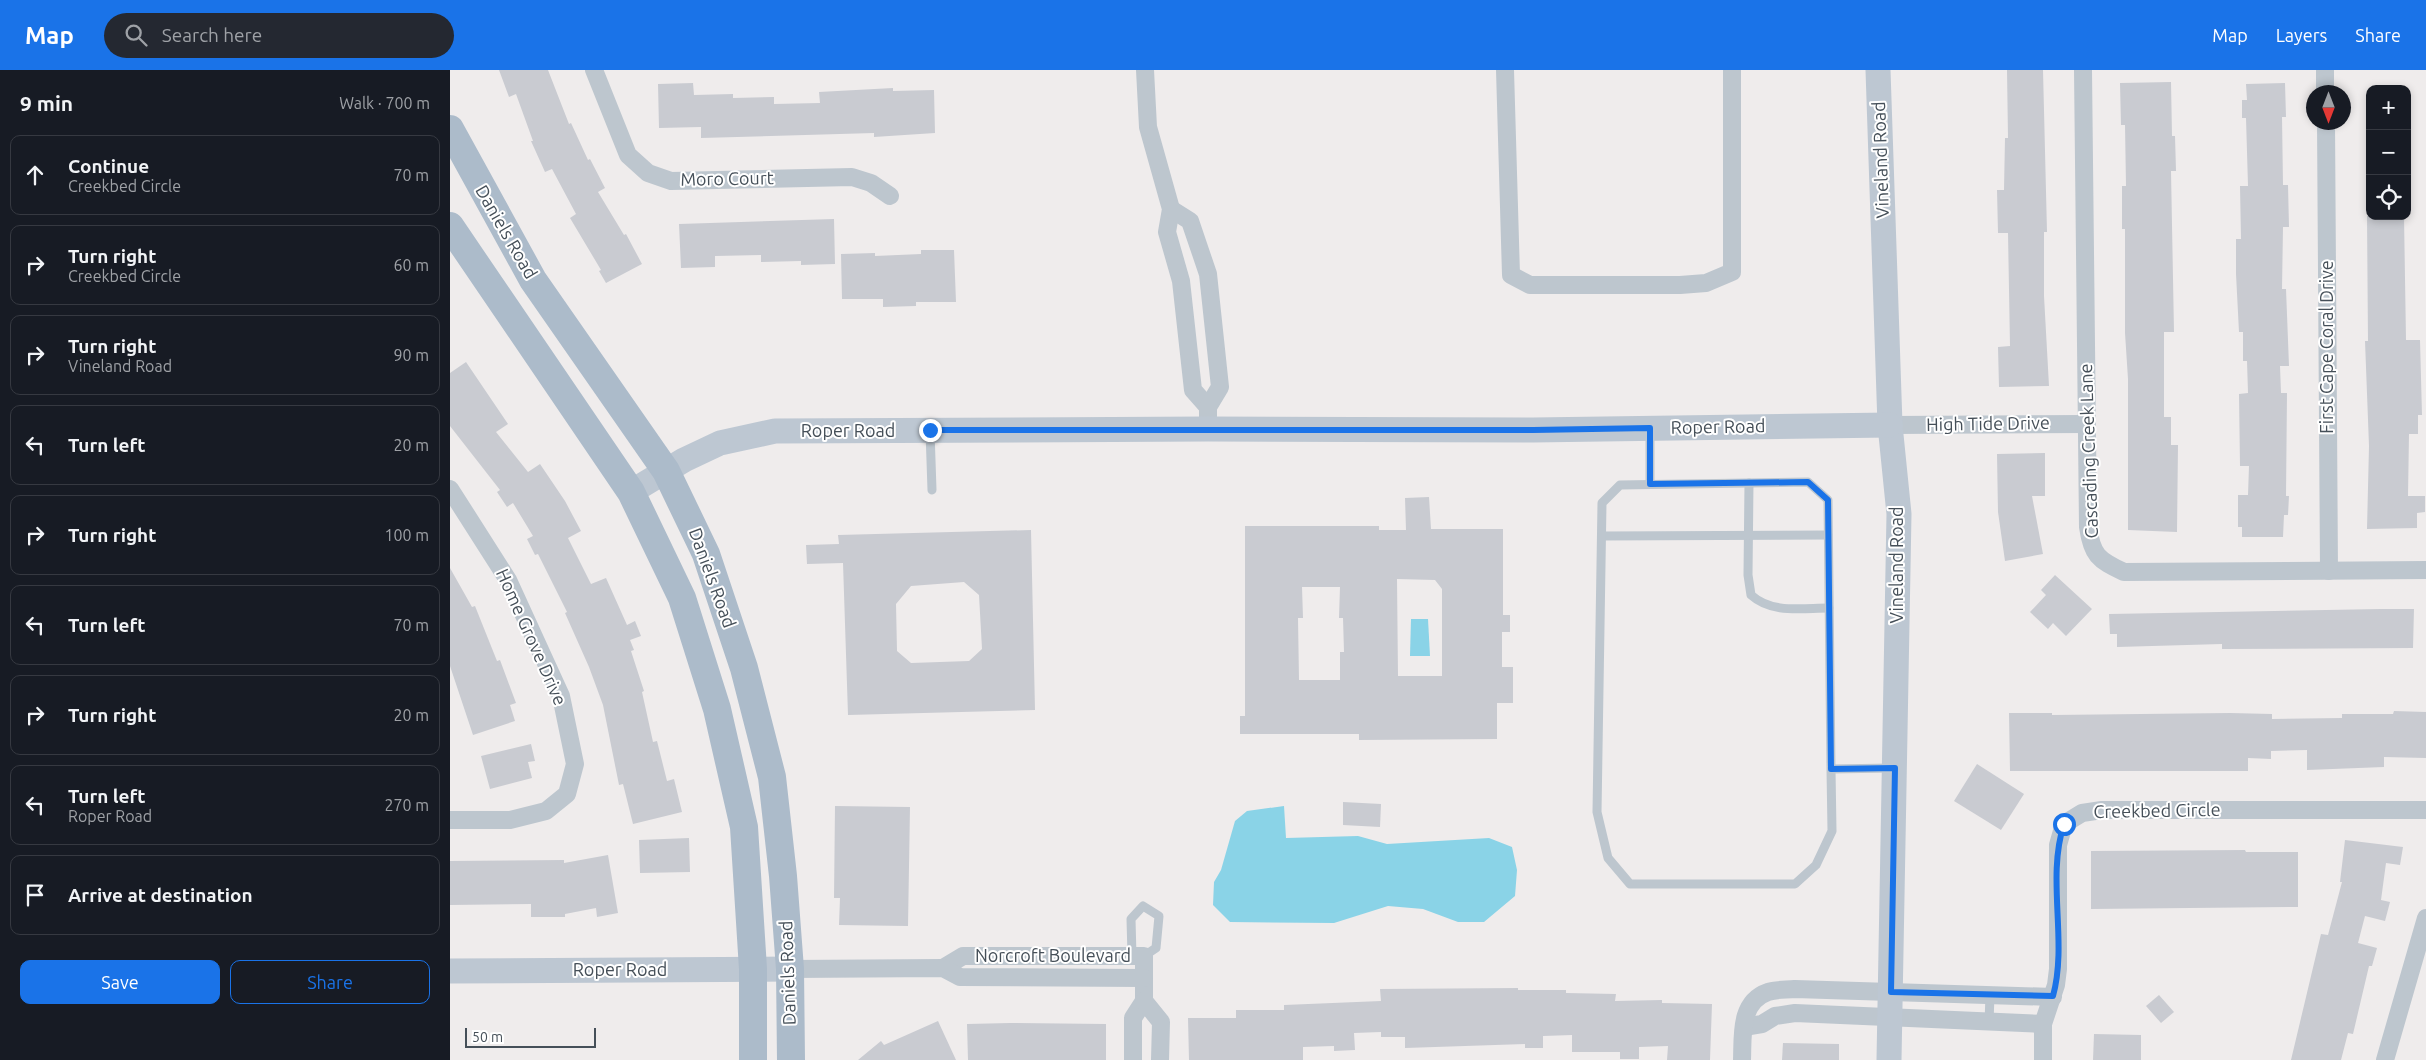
<!DOCTYPE html>
<html lang="en">
<head>
<meta charset="utf-8">
<style>
	:root { --surface:#171b24; --page:#242831; --text:#f1f3f6; --muted:#9ea1a6; --line:#363941; --accent:#1a73e8 }
	body { margin:0; font-family:Ubuntu,sans-serif; background:var(--page); color:var(--text) }
	.controls { position:absolute; right:15px; top:15px; display:grid; overflow:hidden; border-radius:10px; box-shadow:0 2px 8px #0003 }
	.controls button { width:45px; height:45px; display:grid; place-items:center; padding:0; border:0; border-bottom:1px solid var(--line); background:var(--surface); color:var(--text); font:25px sans-serif }
	.compass { position:absolute; left:1856px; top:15px; width:45px; height:45px; border-radius:50%; background:var(--surface); box-shadow:0 2px 8px #0003; rotate:180deg }
	.scale { position:absolute; left:15px; bottom:12px; width:131px; box-sizing:border-box; padding-left:5px; border:2px solid #454f58; border-top:0; font-size:14px; line-height:18px; white-space:nowrap; color:#454f58; -webkit-text-stroke:4px #fff; paint-order:stroke }
	.stop { position:absolute; width:15px; height:15px; margin:-11px; border:4px solid #1a73e8; border-radius:50%; background:#fff }
	.stop.end { background:#1a73e8; border-color:#fff; box-shadow:0 1px 5px #0008 }
	.list { margin:0; padding:0; list-style:none }
	h2 { display:flex; justify-content:space-between; align-items:center; height:65px; margin:0; padding:0 20px; font-size:21px }
	h2 small { font-size:16px; font-weight:400; color:var(--muted) }
	.list li { display:grid; grid-template-columns:32px 1fr auto; gap:15px; align-items:center; box-sizing:border-box; height:80px; margin:0 10px 10px; padding:0 10px; border:1px solid var(--line); border-radius:10px }
	.list b { display:block; font-size:19px; white-space:nowrap }
	.list p { margin:0; font-size:16px; white-space:nowrap; color:var(--muted) }
	.list em { font-size:16px; font-style:normal; color:var(--muted) }
	.actions { display:flex; gap:10px; padding:15px 20px }
	.actions a { flex:1; padding:11px 0; border:1px solid var(--accent); border-radius:10px; text-align:center; font-size:18px; color:var(--accent) }
	.actions .main { background:var(--accent); color:#fff }
	.icon { flex:none; width:28px; height:28px; fill:none; stroke:currentColor; stroke-width:2; stroke-linecap:round; stroke-linejoin:round }
	.map { position:relative; flex:none; width:1976px; height:990px; overflow:hidden }
	header { display:flex; align-items:center; gap:30px; box-sizing:border-box; height:70px; padding:0 25px; background:var(--accent); color:#fff }
	header strong { font-size:24px }
	nav { display:flex; gap:28px; margin-inline-start:auto; font-size:18px }
	.search { width:350px; height:45px; background:var(--page); display:flex; align-items:center; gap:12px; box-sizing:border-box; padding:0 18px; border-radius:28px; color:var(--muted); font-size:19px }
	main { display:flex }
	aside { flex:1; background:var(--surface) }
	.map>svg:first-child { display:block }
	.water { fill:#8ad3e7 }
	.building { fill:#c9cbd1; fill-rule:evenodd }
	.lines { fill:none; stroke-linecap:round; stroke-linejoin:round }
	.lane { stroke:#bdc6ce; stroke-width:9 }
	.street { stroke:#bdc6ce; stroke-width:18 }
	.secondary { stroke:#bdc7d2; stroke-width:25 }
	.primary { stroke:#acbbca; stroke-width:28 }
	.route { stroke:#1a73e8; stroke-width:6 }
	.labels { text-anchor:middle; stroke-width:4; stroke-linejoin:round; paint-order:stroke }
	.street-label { font-size:18px; fill:#454f58; stroke:#fff }
</style>
</head>
<body>
<header>
<strong>Map</strong>
<div class="search"><svg class="icon" aria-label="search" viewBox="0 0 24 24"><circle cx="10" cy="10" r="6"/><path d="M15 15l6 6"/></svg>Search here</div>
<nav><a>Map</a><a>Layers</a><a>Share</a></nav>
</header>
<main>
<aside>
<h2>9 min<small>Walk · 700 m</small></h2>
<ul class="list">
<li><svg class="icon" aria-label="ahead" viewBox="0 0 24 24"><path d="M12 20V5M6 11l6-6 6 6"/></svg><div><b>Continue</b><p>Creekbed Circle</p></div><em>70 m</em></li>
<li><svg class="icon" aria-label="right" viewBox="0 0 24 24"><path d="M7 20v-9h11M14 6l5 5-5 5"/></svg><div><b>Turn right</b><p>Creekbed Circle</p></div><em>60 m</em></li>
<li><svg class="icon" aria-label="right" viewBox="0 0 24 24"><path d="M7 20v-9h11M14 6l5 5-5 5"/></svg><div><b>Turn right</b><p>Vineland Road</p></div><em>90 m</em></li>
<li><svg class="icon" aria-label="left" viewBox="0 0 24 24"><path d="M17 20v-9H6M10 6l-5 5 5 5"/></svg><div><b>Turn left</b></div><em>20 m</em></li>
<li><svg class="icon" aria-label="right" viewBox="0 0 24 24"><path d="M7 20v-9h11M14 6l5 5-5 5"/></svg><div><b>Turn right</b></div><em>100 m</em></li>
<li><svg class="icon" aria-label="left" viewBox="0 0 24 24"><path d="M17 20v-9H6M10 6l-5 5 5 5"/></svg><div><b>Turn left</b></div><em>70 m</em></li>
<li><svg class="icon" aria-label="right" viewBox="0 0 24 24"><path d="M7 20v-9h11M14 6l5 5-5 5"/></svg><div><b>Turn right</b></div><em>20 m</em></li>
<li><svg class="icon" aria-label="left" viewBox="0 0 24 24"><path d="M17 20v-9H6M10 6l-5 5 5 5"/></svg><div><b>Turn left</b><p>Roper Road</p></div><em>270 m</em></li>
<li><svg class="icon" aria-label="arrive" viewBox="0 0 24 24"><path d="M6 21V4h12l-3 4 3 4H6"/></svg><div><b>Arrive at destination</b></div></li>
</ul>
<div class="actions"><a class="main">Save</a><a>Share</a></div>
</aside>
<div class="map">
<svg width="1976" height="990" viewBox="0 0 1976 990">
	<rect width="100%" height="100%" fill="#efecec"/>
	<g class="water">
		<polygon points="961,549 978,549 980,586 960,586"/>
		<polygon points="834,736 836,768 908,766 937,774 1039,768 1062,777 1067,800 1065,826 1034,852 1008,852 973,839 938,836 884,853 780,852 763,835 764,812 771,800 785,751 797,741"/>
	</g>
	<g class="building">
		<polygon points="49,0 98,0 119,54 121,53 138,90 140,89 155,118 148,122 174,165 176,164 192,194 156,213 149,201 151,200 120,148 126,144 102,99 95,102 81,71 83,71 66,24 59,27"/>
		<polygon points="1557,0 1593,0 1597,162 1594,162 1594,226 1599,316 1549,317 1548,277 1560,276 1558,163 1548,163 1547,120 1554,120 1555,68 1558,68"/>
		<polygon points="1721,12 1722,66 1725,66 1726,101 1721,101 1724,262 1714,262 1714,347 1721,347 1721,375 1728,375 1727,462 1678,460 1678,309 1675,263 1675,159 1672,159 1672,116 1676,116 1675,55 1671,55 1670,13"/>
		<polygon points="243,13 244,25 283,24 283,28 324,27 324,34 370,33 369,22 443,18 443,21 484,20 485,63 424,67 424,63 251,68 251,57 209,58 208,14"/>
		<polygon points="1835,13 1836,47 1832,47 1833,115 1838,115 1839,157 1833,157 1832,219 1836,219 1839,296 1830,296 1831,323 1837,323 1836,426 1839,426 1838,445 1834,445 1833,467 1792,467 1792,457 1788,457 1788,425 1798,425 1799,396 1790,396 1789,324 1798,323 1797,291 1793,291 1793,262 1789,262 1786,204 1786,169 1791,169 1790,116 1798,116 1796,48 1792,48 1792,30 1797,30 1796,14"/>
		<polygon points="1917,146 1954,146 1956,270 1970,270 1972,345 1968,345 1968,364 1959,364 1958,426 1975,426 1975,442 1967,443 1967,458 1917,459 1919,376 1915,271 1918,271"/>
		<polygon points="384,149 385,194 351,195 351,191 311,192 311,185 265,186 265,197 231,198 229,154"/>
		<polygon points="471,180 504,180 506,232 466,232 466,236 433,237 433,229 392,229 391,184 425,183 425,186 471,184"/>
		<polygon points="16,292 58,354 46,362 78,402 90,394 115,431 131,461 118,468 141,514 156,508 177,555 185,551 191,566 180,570 184,580 181,581 194,621 192,622 203,672 207,671 217,711 224,709 232,742 183,754 173,714 169,715 153,635 139,597 115,543 117,542 88,484 85,485 77,469 83,466 63,433 57,437 47,422 50,420 0,356 0,303"/>
		<polygon points="1595,383 1595,426 1582,426 1593,484 1555,491 1548,442 1547,384"/>
		<path d="M979 427 981 459H1053V545H1060V562H1052V597H1063V633H1047V669L909 670V664H790V646H795V456H929V460H956L955 428ZM947 509 985 510 992 519V606H948ZM852 517H890L889 548H893L894 582H890V610H849L848 548H853Z"/>
		<path d="M581 460 585 640 398 645 393 493 357 494 356 475 389 474 388 465ZM514 512 529 525 532 579 519 591 461 593 447 581 446 534 461 516Z"/>
		<polygon points="0,498 22,537 25,536 47,591 50,590 66,633 60,635 65,651 23,665 0,596"/>
		<polygon points="1605,505 1642,539 1616,566 1603,553 1598,559 1580,542 1596,525 1591,520"/>
		<polygon points="1930,539 1964,539 1963,578 1772,579 1772,574 1667,577 1667,564 1660,564 1659,544"/>
		<polygon points="1944,641 1976,642 1976,688 1934,687 1934,697 1857,700 1857,680 1821,681 1821,689 1798,688 1798,701 1560,701 1559,643 1602,643 1602,645 1780,643 1822,644 1822,649 1892,648 1892,644 1943,644"/>
		<polygon points="81,674 85,691 78,692 82,708 40,719 31,686"/>
		<polygon points="1527,694 1574,724 1551,760 1504,731"/>
		<polygon points="893,732 931,734 930,757 893,755"/>
		<polygon points="385,736 460,737 458,856 389,855 390,828 384,828"/>
		<polygon points="239,768 240,802 190,803 189,770"/>
		<polygon points="1895,770 1953,777 1950,795 1936,793 1931,830 1940,832 1935,851 1915,846 1908,873 1927,878 1922,896 1919,896 1903,964 1898,963 1891,990 1841,990 1871,864 1878,865 1892,812 1890,812"/>
		<polygon points="1795,780 1796,782 1848,782 1848,837 1641,839 1641,781"/>
		<polygon points="158,785 168,843 147,847 146,838 115,844 115,847 81,847 81,834 0,835 0,791 114,790 114,793"/>
		<polygon points="1068,918 1068,920 1116,920 1116,923 1166,924 1165,931 1212,930 1212,933 1262,934 1260,990 1217,990 1218,976 1189,977 1189,989 1170,989 1170,982 1122,982 1122,965 1093,966 1093,978 1075,978 1075,974 955,978 955,967 931,967 931,962 904,963 905,980 884,981 884,976 853,977 853,990 739,990 738,948 786,948 786,940 834,940 834,935 931,931 930,919"/>
		<polygon points="1709,925 1724,942 1711,953 1696,936"/>
		<polygon points="488,951 506,990 408,990 431,971 434,975"/>
		<polygon points="560,953 656,954 656,990 518,990 517,954"/>
		<polygon points="1644,964 1691,965 1691,990 1643,990"/>
		<polygon points="1333,973 1389,974 1389,990 1332,990"/>
	</g>
	<g class="lines">
		<g class="lane">
			<polyline points="1200,359 1200,414"/>
			<polyline points="480,361 482,420"/>
			<path d="M1299 413 1298 505 1301 525C1322 544 1352 538 1379 538"/>
			<polyline points="1152,466 1378,465"/>
			<polyline points="1381,699 1382,761 1366,795 1345,814 1180,814 1158,788 1147,742 1152,433 1170,415 1358,412 1378,430 1381,699 1442,698"/>
			<polyline points="682,886 681,849 693,836 709,846 706,878 694,886"/>
			<polyline points="1539,953 1540,925"/>
		</g>
		<g class="street">
			<polyline points="144,0 178,85 198,103 221,111 402,107 421,113 440,126"/>
			<polyline points="695,0 698,57 721,139 717,162 731,211 743,320 758,337"/>
			<polyline points="1055,0 1061,205 1080,215 1230,215 1256,213 1282,202 1282,0"/>
			<path d="M1633 0 1638 457C1642 485 1648 490 1674 502L1976 500"/>
			<polyline points="1875,0 1875,22"/>
			<polyline points="1876,52 1879,501"/>
			<polyline points="721,139 740,151 758,204 770,317 758,337 758,348"/>
			<polyline points="1440,355 1637,354"/>
			<polyline points="0,419 58,510 111,626 125,694 117,724 96,741 60,750 0,750"/>
			<polyline points="493,898 513,886 694,886 694,931 683,948 683,990"/>
			<polyline points="340,899 493,898 510,907 694,908"/>
			<polyline points="694,931 711,952 710,990"/>
			<polyline points="1294,957 1312,954 1325,946 1345,943 1593,954"/>
			<path d="M1292 990C1293 966 1289 932 1318 922 1326 919 1337 920 1345 919L1603 927"/>
			<polyline points="1593,990 1593,954 1606,915 1608,899 1608,775 1614,754 1632,743 1652,740 1976,740"/>
			<polyline points="1935,990 1976,848"/>
		</g>
		<g class="secondary">
			<polyline points="1428,0 1440,355 1449,444 1439,990"/>
			<polyline points="181,422 234,390 270,373 325,361 758,359 1083,360 1440,355"/>
			<polyline points="0,901 340,899"/>
		</g>
		<g class="primary">
			<polyline points="0,59 83,210 216,401 256,484 294,598 322,707 333,806 340,899 341,990"/>
			<polyline points="0,156 181,422 232,528 267,639 294,757 303,899 303,990"/>
		</g>
	</g>
	<g class="lines">
		<path class="route" d="M480 360H1083L1200 358V414L1358 412 1378 430 1381 699 1445 698 1441 922 1603 926C1618 871 1596 809 1614 754"/>
	</g>
	<g class="labels">
		<g class="street-label">
			<text transform="translate(1431 90) rotate(-92)" y="6">Vineland Road</text>
			<text transform="translate(277 109) rotate(-1)" y="6">Moro Court</text>
			<text transform="translate(56 162) rotate(60)" y="6">Daniels Road</text>
			<text transform="translate(1877 277) rotate(-90)" y="6">First Cape Coral Drive</text>
			<text transform="translate(1538 354) rotate(-1)" y="6">High Tide Drive</text>
			<text transform="translate(1268 357) rotate(-1)" y="6">Roper Road</text>
			<text x="398" y="367">Roper Road</text>
			<text transform="translate(1639 381) rotate(-92)" y="6">Cascading Creek Lane</text>
			<text transform="translate(1447 495) rotate(-90)" y="6">Vineland Road</text>
			<text transform="translate(262 508) rotate(70)" y="6">Daniels Road</text>
			<text transform="translate(81 567) rotate(66)" y="6">Home Grove Drive</text>
			<text transform="translate(1707 741) rotate(-1)" y="6">Creekbed Circle</text>
			<text x="603" y="892">Norcroft Boulevard</text>
			<text x="170" y="906">Roper Road</text>
			<text transform="translate(338 903) rotate(-92)" y="6">Daniels Road</text>
		</g>
	</g>
</svg>
<div class="controls">
<button>+</button>
<button>−</button>
<button><svg class="icon" aria-label="locate" viewBox="0 0 24 24"><circle cx="12" cy="12" r="6"/><path d="M12 2v4M12 18v4M2 12h4M18 12h4"/></svg></button>
</div>
<svg class="compass" viewBox="-18 -18 36 36"><path d="M0-13l5 13h-10z" fill="#e53935"/><path d="M0 13l5-13h-10z" fill="#9ea1a6"/></svg>
<div class="scale">50 m</div>
<div class="stop" style="left:1614px;top:754px"></div>
<div class="stop end" style="left:480px;top:360px"></div>
</div>
</main>
</body>
</html>
